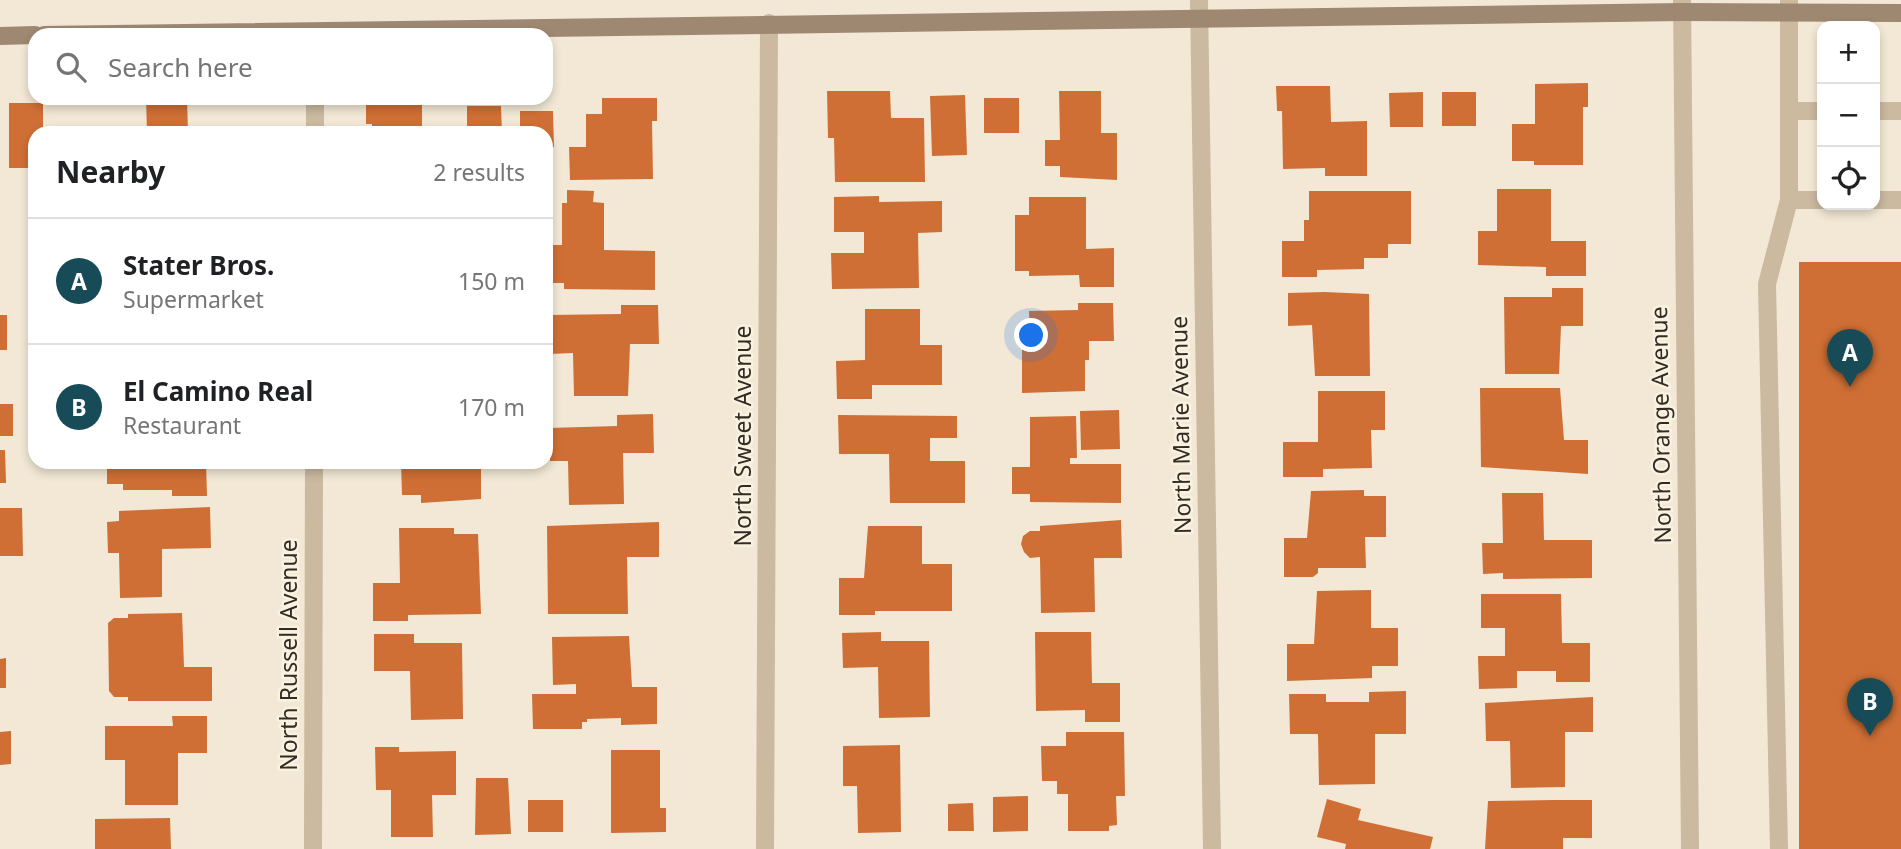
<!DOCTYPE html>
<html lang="en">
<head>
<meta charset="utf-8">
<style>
	:root { --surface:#fff; --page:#f6f6f6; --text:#202124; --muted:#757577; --line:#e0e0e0; --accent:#174b58 }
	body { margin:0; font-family:"Noto Sans",sans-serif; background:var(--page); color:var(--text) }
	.controls { position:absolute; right:21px; top:21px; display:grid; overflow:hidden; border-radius:14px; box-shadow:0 4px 10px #0003 }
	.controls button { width:63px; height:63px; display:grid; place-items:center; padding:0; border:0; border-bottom:2px solid var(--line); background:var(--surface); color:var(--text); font:35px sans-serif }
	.you { position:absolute; left:1032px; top:336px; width:24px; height:24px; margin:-18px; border:5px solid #fff; border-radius:50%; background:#1a73e8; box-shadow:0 0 0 10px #1a73e833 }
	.badge { display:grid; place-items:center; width:46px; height:46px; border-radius:50%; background:var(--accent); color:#fff; font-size:23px; font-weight:700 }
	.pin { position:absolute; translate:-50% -58px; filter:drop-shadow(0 2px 4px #0008) }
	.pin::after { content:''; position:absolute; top:37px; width:24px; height:21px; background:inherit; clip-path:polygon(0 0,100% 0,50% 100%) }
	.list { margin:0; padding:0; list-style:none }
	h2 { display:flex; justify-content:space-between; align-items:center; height:91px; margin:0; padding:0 28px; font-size:30px }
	h2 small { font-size:23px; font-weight:400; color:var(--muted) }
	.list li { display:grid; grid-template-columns:46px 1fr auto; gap:21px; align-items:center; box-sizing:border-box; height:126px; padding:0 28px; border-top:2px solid var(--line) }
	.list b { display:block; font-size:26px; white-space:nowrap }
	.list p { margin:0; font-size:23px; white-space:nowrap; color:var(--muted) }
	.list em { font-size:23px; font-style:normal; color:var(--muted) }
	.icon { flex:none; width:38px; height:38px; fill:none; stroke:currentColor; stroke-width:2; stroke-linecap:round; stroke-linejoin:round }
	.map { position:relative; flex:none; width:1901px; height:849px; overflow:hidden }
	.search { position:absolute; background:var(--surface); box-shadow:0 4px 10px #0003; left:28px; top:28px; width:525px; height:77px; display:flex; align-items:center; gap:18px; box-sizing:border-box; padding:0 24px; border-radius:21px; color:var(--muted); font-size:26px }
	.panel { position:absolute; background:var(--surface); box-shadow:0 4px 10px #0003; left:28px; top:126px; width:525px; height:343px; border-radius:21px }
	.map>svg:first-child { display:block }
	.building { fill:#cf6f35 }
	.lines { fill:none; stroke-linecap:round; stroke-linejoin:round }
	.lane { stroke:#cbb9a0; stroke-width:18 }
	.street { stroke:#cbb9a0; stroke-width:18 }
	.secondary { stroke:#9e8872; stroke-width:18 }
	.labels { text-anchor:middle; stroke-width:5; stroke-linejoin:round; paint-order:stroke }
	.street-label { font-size:23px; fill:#342b24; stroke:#faf2e1 }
</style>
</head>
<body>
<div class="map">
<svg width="1901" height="849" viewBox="0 0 1901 849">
	<rect width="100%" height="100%" fill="#f2e8d5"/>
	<g class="building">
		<polygon points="1588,83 1588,107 1583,107 1583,165 1534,165 1534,161 1512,161 1512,124 1535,124 1535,84"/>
		<polygon points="1276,86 1330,86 1331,122 1367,121 1367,176 1325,176 1325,168 1283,169 1282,111 1277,111"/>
		<polygon points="827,91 890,91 891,118 924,118 925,182 835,182 834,138 828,138"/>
		<polygon points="1059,91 1101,91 1101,133 1117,133 1117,180 1060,177 1060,166 1045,166 1045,140 1060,140"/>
		<polygon points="1423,92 1423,127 1390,127 1389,93"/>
		<rect x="1442" y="92" width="34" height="34"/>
		<polygon points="965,95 967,155 932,156 930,96"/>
		<polygon points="146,98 187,98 188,133 147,133"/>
		<polygon points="602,98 657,98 657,121 652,121 653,179 570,180 569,147 586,147 586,114 602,114"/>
		<rect x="984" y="98" width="35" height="35"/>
		<polygon points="422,100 422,133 372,133 372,124 366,124 366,101"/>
		<polygon points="9,103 43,103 43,133 35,133 35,168 9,168"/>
		<polygon points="467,106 501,106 502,133 467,133"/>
		<polygon points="520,111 553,111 554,147 546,147 546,133 520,133"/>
		<polygon points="1497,189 1551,189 1551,241 1586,241 1586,276 1546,276 1546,267 1478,265 1478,231 1497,231"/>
		<polygon points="567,190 594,191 593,202 604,203 604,250 655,251 655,290 564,289 564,283 546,283 546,245 562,245 562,203 567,203"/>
		<polygon points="1309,191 1411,191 1411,244 1388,244 1388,258 1364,258 1364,269 1317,270 1317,277 1282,277 1282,241 1304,241 1304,220 1309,220"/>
		<polygon points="879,196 879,202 942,201 942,232 918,233 919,288 832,289 831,253 864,253 864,232 834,232 834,197"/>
		<polygon points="1029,197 1086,197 1086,249 1114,248 1114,287 1080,287 1079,275 1029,276 1029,271 1015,271 1015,215 1029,215"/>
		<rect x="1799" y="262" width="102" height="587"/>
		<polygon points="1552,288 1583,288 1583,326 1561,326 1559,374 1505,374 1504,297 1552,297"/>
		<polygon points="1325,292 1369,294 1370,376 1315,376 1312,325 1288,326 1288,293"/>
		<polygon points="1078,303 1113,303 1114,341 1089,341 1089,360 1085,360 1085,391 1022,393 1022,350 1030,350 1029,311 1078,310"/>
		<polygon points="621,305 658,305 659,344 630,344 628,396 574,396 573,353 549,354 549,315 621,314"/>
		<polygon points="865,309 920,309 920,345 942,345 942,385 872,385 872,399 837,399 836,361 865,360"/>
		<rect x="0" y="315" width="7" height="35"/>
		<polygon points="1480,388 1560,388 1564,440 1588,440 1588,474 1481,467"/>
		<polygon points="1318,391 1385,391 1385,430 1371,430 1372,468 1323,469 1323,477 1283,477 1283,442 1318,442"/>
		<rect x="0" y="404" width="13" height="32"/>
		<polygon points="1119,410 1120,449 1081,450 1080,411"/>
		<polygon points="653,414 654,453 623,453 624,504 569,505 568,461 550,461 549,428 617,426 617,415"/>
		<polygon points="838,415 957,416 957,438 930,438 930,461 965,461 965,503 890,503 889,454 839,454"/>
		<polygon points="1076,416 1077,458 1070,458 1070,464 1121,464 1121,503 1030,502 1030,494 1012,494 1012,467 1030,467 1030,417"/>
		<polygon points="0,450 5,450 6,483 0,483"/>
		<polygon points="107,462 206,462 207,496 172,496 172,490 123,490 123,484 107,484"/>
		<polygon points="401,462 481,462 481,499 421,503 421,495 402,495"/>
		<polygon points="1364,490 1364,496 1386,496 1386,537 1365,537 1366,568 1318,568 1318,573 1313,577 1284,577 1284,538 1307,538 1311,491"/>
		<polygon points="1502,493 1543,493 1544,540 1592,540 1592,578 1503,579 1503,573 1483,574 1482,543 1503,543"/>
		<polygon points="210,507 211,548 162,549 162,597 120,598 119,553 108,553 107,522 119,521 119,511"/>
		<polygon points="0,508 22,508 23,556 0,556"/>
		<polygon points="1121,520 1122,558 1094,558 1095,612 1041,613 1040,557 1030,558 1024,552 1021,544 1023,536 1030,531 1040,531 1040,526"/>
		<polygon points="659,522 659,557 627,557 628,614 548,614 547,526"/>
		<polygon points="868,526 922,526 922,564 952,564 952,611 875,611 875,615 839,615 839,578 864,578"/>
		<polygon points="399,528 454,528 454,534 478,534 481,614 408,615 408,621 373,621 373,583 400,583"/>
		<polygon points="1371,590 1371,628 1398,628 1398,666 1372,666 1372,678 1287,681 1287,644 1314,644 1317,591"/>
		<polygon points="1481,594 1561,594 1562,643 1590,643 1590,682 1556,682 1556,671 1517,671 1517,688 1479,689 1478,656 1505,656 1505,628 1481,628"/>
		<polygon points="182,613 184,667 212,667 212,701 128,701 128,697 114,697 109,691 108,623 114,618 128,618 128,614"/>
		<polygon points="881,632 881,641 929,641 930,717 879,718 878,667 843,668 842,633"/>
		<polygon points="1035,632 1091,632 1092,683 1120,683 1120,722 1085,722 1085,710 1036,711"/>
		<polygon points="374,634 414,634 414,643 462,643 463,719 411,720 410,671 374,671"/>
		<polygon points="629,636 632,687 657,687 657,724 621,725 621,718 587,719 587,722 582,722 582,729 533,729 532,694 576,694 576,684 553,685 552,637"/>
		<polygon points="6,658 6,688 0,688 0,659"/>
		<polygon points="1406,691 1406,734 1375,734 1375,784 1319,785 1318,734 1290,734 1289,694 1326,694 1326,702 1369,702 1369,692"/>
		<polygon points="1593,697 1593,732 1565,732 1565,787 1511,788 1510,741 1486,741 1485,703"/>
		<polygon points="172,716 207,716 207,753 178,753 178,805 125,805 125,760 105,760 105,726 173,726"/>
		<polygon points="11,731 11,764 0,765 0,732"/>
		<polygon points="1066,732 1124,732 1125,796 1116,796 1117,825 1109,826 1109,831 1068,831 1068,794 1057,794 1057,781 1042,781 1041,746 1066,746"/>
		<polygon points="900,745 901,832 858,833 857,786 843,786 843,746"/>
		<polygon points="375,747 399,747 399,752 456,751 456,795 432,795 433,837 391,837 391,790 376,790"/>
		<polygon points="611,750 660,750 660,808 666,808 666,832 611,833"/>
		<polygon points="476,778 508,778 511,834 475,835"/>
		<polygon points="1028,796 1028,831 993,832 993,797"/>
		<polygon points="1327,799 1361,809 1358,820 1433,837 1430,849 1345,849 1346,844 1317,837"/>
		<rect x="528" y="800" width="35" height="32"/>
		<polygon points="1555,800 1592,800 1592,838 1563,838 1563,849 1485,849 1488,801"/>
		<polygon points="973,803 974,831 948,831 948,804"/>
		<polygon points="170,818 171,849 95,849 95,819"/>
	</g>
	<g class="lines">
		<g class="lane">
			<polyline points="1789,111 1822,111"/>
			<polyline points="1875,111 1901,111"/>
			<polyline points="1789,200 1822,200"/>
			<polyline points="1875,200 1901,200"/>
			<polyline points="1779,849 1767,284 1789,200 1789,0"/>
		</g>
		<g class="street">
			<polyline points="1199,0 1212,849"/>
			<polyline points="1682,0 1690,849"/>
			<polyline points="315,133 315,98"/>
			<polyline points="313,849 314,462"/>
			<polyline points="765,849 769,23"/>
		</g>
		<g class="secondary">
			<polyline points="44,35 1682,12 1901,13"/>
			<polyline points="0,36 35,35"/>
		</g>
	</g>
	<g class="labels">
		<g class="street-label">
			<text transform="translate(1181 425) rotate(-91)" y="8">North Marie Avenue</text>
			<text transform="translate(1661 425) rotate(-91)" y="8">North Orange Avenue</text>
			<text transform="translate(743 436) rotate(-90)" y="8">North Sweet Avenue</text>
			<text transform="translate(289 655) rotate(-90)" y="8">North Russell Avenue</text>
		</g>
	</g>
</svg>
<div class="controls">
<button>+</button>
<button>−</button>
<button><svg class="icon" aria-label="locate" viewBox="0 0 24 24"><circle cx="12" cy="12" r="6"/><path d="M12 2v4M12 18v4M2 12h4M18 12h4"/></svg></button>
</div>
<div class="you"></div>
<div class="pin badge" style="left:1850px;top:387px">A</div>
<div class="pin badge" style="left:1870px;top:736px">B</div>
<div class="search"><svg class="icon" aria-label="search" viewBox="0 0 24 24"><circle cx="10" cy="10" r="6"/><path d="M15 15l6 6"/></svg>Search here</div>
<section class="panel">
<h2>Nearby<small>2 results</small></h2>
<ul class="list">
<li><span class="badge">A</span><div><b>Stater Bros.</b><p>Supermarket</p></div><em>150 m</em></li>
<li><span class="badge">B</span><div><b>El Camino Real</b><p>Restaurant</p></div><em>170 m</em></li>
</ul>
</section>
</div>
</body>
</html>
